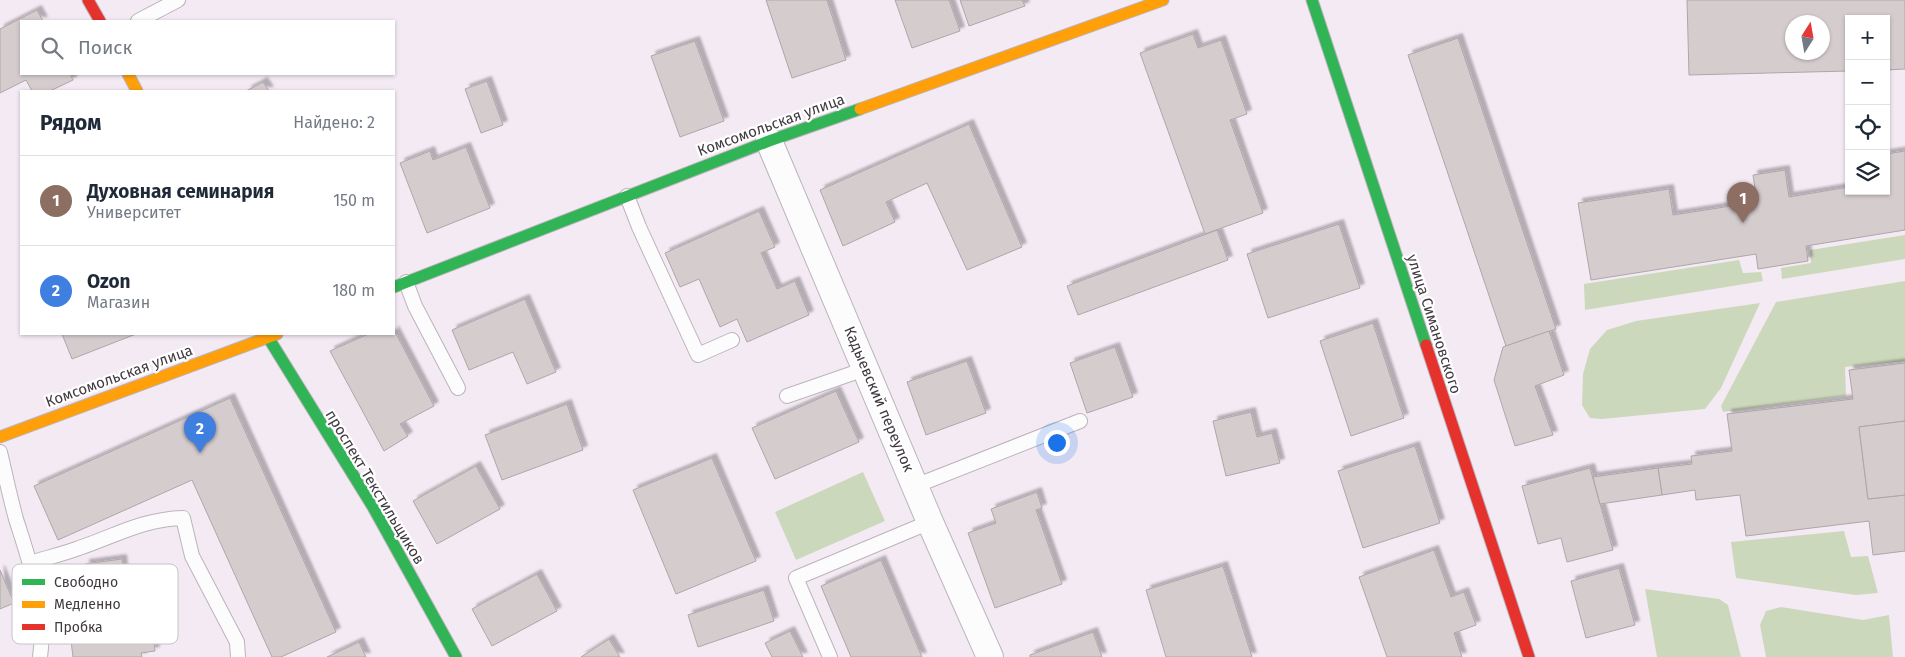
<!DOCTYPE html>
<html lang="ru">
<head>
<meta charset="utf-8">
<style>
	:root { --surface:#fff; --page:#f6f6f7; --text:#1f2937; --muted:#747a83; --line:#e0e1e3; --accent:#807880 }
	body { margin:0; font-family:"Fira Sans",sans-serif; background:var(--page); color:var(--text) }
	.controls { position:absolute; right:15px; top:15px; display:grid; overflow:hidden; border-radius:0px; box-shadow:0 1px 4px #0004 }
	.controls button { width:45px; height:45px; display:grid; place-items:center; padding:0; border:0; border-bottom:1px solid var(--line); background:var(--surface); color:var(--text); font:25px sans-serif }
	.compass { position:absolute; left:1785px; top:15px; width:45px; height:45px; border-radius:50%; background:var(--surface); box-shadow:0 1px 4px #0004; rotate:11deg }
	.you { position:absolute; left:1056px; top:442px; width:18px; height:18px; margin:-12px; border:4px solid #fff; border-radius:50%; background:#1a73e8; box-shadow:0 0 0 8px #1a73e833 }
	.badge { display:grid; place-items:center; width:32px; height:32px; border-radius:50%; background:var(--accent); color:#fff; font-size:16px; font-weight:700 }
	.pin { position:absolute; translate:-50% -41px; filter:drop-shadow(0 1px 2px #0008) }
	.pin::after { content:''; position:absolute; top:26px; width:18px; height:15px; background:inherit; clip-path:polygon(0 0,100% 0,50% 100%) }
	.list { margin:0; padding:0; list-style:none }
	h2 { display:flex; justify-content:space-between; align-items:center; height:65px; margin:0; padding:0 20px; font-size:21px }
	h2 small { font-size:16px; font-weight:400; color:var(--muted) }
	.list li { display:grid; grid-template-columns:32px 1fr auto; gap:15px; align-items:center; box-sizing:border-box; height:90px; padding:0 20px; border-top:1px solid var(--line) }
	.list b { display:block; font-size:19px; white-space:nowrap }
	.list p { margin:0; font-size:16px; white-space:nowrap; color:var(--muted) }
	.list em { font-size:16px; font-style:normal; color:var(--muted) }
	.icon { flex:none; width:28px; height:28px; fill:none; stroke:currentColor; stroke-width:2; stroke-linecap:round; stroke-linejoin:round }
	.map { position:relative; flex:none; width:1905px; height:657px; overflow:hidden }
	.search { position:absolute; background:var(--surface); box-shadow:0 1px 4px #0004; left:20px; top:20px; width:375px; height:55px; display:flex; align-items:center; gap:12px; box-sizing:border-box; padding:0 18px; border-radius:0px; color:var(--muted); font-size:19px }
	.panel { position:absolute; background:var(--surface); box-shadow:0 1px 4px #0004; left:20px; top:90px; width:375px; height:245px; border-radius:0px }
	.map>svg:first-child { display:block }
	.green { fill:#ccd8bb }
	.building { fill:#d5ccce; stroke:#afa6a9; fill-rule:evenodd; filter:url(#shadow) }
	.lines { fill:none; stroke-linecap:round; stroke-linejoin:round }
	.lane-casing { stroke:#bbb4bb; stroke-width:16 }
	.street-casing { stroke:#bbb4bb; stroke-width:28 }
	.fast-casing { stroke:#bbb4bb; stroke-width:13 }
	.slow-casing { stroke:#bbb4bb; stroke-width:13 }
	.jam-casing { stroke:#bbb4bb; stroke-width:13 }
	.lane { stroke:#fdfcfd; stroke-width:14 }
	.street { stroke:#fdfcfd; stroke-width:26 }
	.fast { stroke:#30b455; stroke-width:11 }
	.slow { stroke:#ff9f0a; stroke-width:11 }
	.jam { stroke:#e5322d; stroke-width:11 }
	.labels { text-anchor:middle; stroke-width:4.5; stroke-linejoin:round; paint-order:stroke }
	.street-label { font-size:15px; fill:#413a41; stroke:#fff }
	.key { fill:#fff; stroke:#c6c4c6; stroke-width:1 }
	.key-label { font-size:14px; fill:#413a41 }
</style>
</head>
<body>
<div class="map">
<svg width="1905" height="657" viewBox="0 0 1905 657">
	<defs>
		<filter id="shadow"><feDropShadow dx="4.5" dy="-4.5" stdDeviation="1" flood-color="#0004"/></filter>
	</defs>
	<rect width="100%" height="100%" fill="#f4eaf4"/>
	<g class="green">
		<polygon points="1905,235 1905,259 1782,279 1781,268 1811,263 1810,250"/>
		<polygon points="1739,260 1743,273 1761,272 1763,281 1585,310 1584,284"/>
		<polygon points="1905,281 1905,361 1845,367 1846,396 1723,412 1721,406 1776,302"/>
		<polygon points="1760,303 1721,388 1705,409 1602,419 1590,418 1582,405 1583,374 1590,349 1607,330 1636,321"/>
		<polygon points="863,472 885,521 796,560 775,512"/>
		<polygon points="1844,531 1851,557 1868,556 1878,593 1856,595 1736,578 1731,542"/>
		<polygon points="1645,589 1719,599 1728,605 1741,657 1657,657"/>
		<polygon points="1781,607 1863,620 1889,615 1893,657 1766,657 1760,625 1766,611"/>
	</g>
	<g class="building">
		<polygon points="766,0 827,0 846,60 792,78"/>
		<polygon points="895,0 949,0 960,31 912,48"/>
		<polygon points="960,0 1022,0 1025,6 969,26"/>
		<path d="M1687 0H1905V69L1886 70V19H1849V71L1689 75ZM1792 22H1822V52H1792Z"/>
		<polygon points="37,10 43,21 21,21 21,74 70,74 73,80 50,91 32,91 26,80 0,93 0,29"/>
		<polygon points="1193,34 1198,48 1221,40 1247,114 1230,120 1263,213 1205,234 1140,53"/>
		<polygon points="1458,38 1556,329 1506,346 1408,55"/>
		<polygon points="695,41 724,121 680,137 651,56"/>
		<polygon points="487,81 503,125 481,133 465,89"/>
		<polygon points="263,82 269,91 246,91"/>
		<polygon points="969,124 1022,247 967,270 927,183 886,202 895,222 843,246 820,190"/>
		<polygon points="466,147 490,208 427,233 400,163 430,151 433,160"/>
		<polygon points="1905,151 1905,230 1806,246 1808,261 1758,269 1756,254 1591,280 1578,203 1669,189 1673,215 1757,202 1753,175 1785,170 1789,197 1849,187 1849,191 1886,191 1886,154"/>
		<polygon points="759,211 775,247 761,253 777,289 795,281 809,315 747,342 737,319 720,327 699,279 680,287 665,253"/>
		<polygon points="1339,224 1360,288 1268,318 1247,254"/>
		<polygon points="1217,230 1228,260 1078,315 1067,286"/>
		<polygon points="525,299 556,372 527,384 513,352 469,370 452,330"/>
		<polygon points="1373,323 1404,418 1351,436 1320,341"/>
		<polygon points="394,330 434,406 400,424 408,436 384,451 330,351 368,334 394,334"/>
		<polygon points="1549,331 1564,375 1535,386 1553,435 1515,446 1494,380 1503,347"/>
		<polygon points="62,334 136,334 72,359"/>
		<polygon points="1115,347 1133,397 1087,413 1070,363"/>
		<polygon points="967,361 986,413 926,435 907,382"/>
		<polygon points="1905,363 1905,421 1859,427 1868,499 1905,495 1905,551 1873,555 1869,521 1746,536 1740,495 1696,500 1695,490 1662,495 1658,468 1692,464 1691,456 1732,451 1727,414 1853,399 1849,370"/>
		<polygon points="836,391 859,442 775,479 752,428"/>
		<polygon points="230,398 336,632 281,657 272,657 192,480 58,540 34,486"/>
		<polygon points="567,404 583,450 502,480 485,435"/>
		<polygon points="1251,412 1257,437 1272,433 1280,463 1226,476 1213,421"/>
		<polygon points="1905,421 1905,495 1868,499 1859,427"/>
		<polygon points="1415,446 1440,523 1363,548 1338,471"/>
		<polygon points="712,458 756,561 676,594 633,490"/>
		<polygon points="476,466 500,509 437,544 413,501"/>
		<polygon points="1590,468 1613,550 1567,562 1561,538 1538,544 1522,486"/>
		<polygon points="1658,468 1662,495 1600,504 1593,477"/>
		<polygon points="1037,492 1042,508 1036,510 1062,584 995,608 968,533 996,523 991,509"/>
		<polygon points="1434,550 1451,597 1464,592 1476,625 1454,633 1462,657 1387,657 1359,577"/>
		<polygon points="122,559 125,583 147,580 155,651 141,653 142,657 73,657 65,593 88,591 85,564"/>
		<polygon points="881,560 922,657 851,657 821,586"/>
		<polygon points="1223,566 1252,657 1166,657 1146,590"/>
		<polygon points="1619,568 1635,625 1586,638 1571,581"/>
		<polygon points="0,570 14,603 0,609"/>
		<polygon points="537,574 557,611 492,646 472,609"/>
		<polygon points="764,590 774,621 698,647 688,615"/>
		<polygon points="790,631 803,657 772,657 765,643"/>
		<polygon points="1093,632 1102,657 1030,657 1030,655"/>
		<polygon points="609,639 620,657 581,657"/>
		<polygon points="359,642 366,657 327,657"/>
	</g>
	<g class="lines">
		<g class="lane-casing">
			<g id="lane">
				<polyline points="138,21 178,0"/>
				<polyline points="627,196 639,227 698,355 732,340"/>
				<polyline points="406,282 415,306 458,388"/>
				<polyline points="787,396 865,369"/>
				<path d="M0 452C5 474 10 497 16 519 30 563 47 610 40 657"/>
				<polyline points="915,486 1080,421"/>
				<path d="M30 563C46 558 63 554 79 548 115 536 143 519 183 518L192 556 237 642 238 657"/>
				<polyline points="830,657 796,578 930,522"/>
			</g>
		</g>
		<g class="street-casing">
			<polyline id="street" points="769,141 930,522 990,657"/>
		</g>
		<g class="fast-casing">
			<g id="fast">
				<polyline points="1312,0 1426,345"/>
				<polyline points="394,287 769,141 860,109"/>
				<polyline points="266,334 373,507 456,657"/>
			</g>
		</g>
		<g class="slow-casing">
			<g id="slow">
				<polyline points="128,74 137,91"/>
				<polyline points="860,109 1163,0"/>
				<polyline points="0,437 277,334"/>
			</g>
		</g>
		<g class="jam-casing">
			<g id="jam">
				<polyline points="88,0 100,21"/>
				<polyline points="1426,345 1529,657"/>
			</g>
		</g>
		<use href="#lane" class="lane"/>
		<use href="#street" class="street"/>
		<use href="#fast" class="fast"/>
		<use href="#slow" class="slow"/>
		<use href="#jam" class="jam"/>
	</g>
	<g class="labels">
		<g class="street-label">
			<text transform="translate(771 125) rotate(-20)" y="5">Комсомольская улица</text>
			<text transform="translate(1434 324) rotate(72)" y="5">улица Симановского</text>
			<text transform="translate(119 376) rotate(-20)" y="5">Комсомольская улица</text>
			<text transform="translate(879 399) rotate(67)" y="5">Кадыевский переулок</text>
			<text transform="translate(375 487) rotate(59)" y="5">проспект Текстильщиков</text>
		</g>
	</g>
	<rect x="12" y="564" width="166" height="80" rx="8" class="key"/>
	<rect x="22" y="579" width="23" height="6" fill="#30b455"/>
	<rect x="22" y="601" width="23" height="7" fill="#ff9f0a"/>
	<rect x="22" y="624" width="23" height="6" fill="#e5322d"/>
	<g class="key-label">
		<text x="54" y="587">Свободно</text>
		<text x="54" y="609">Медленно</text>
		<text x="54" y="632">Пробка</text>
	</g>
</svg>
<div class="controls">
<button>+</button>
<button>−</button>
<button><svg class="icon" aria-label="locate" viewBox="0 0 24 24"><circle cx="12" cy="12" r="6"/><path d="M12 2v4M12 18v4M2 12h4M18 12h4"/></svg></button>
<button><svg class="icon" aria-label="layers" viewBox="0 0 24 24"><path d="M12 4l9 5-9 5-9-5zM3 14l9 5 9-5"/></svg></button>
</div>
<svg class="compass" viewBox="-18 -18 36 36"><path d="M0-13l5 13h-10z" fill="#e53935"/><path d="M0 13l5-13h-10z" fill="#747a83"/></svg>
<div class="you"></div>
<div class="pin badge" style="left:1743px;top:223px;background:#8d6e63">1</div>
<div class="pin badge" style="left:200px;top:453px;background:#3f7fe0">2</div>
<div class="search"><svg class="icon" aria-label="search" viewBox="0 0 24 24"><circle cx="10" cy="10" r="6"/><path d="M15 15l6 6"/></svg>Поиск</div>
<section class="panel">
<h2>Рядом<small>Найдено: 2</small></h2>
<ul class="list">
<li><span class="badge" style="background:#8d6e63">1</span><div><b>Духовная семинария</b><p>Университет</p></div><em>150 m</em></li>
<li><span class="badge" style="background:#3f7fe0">2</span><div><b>Ozon</b><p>Магазин</p></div><em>180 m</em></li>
</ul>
</section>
</div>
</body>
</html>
